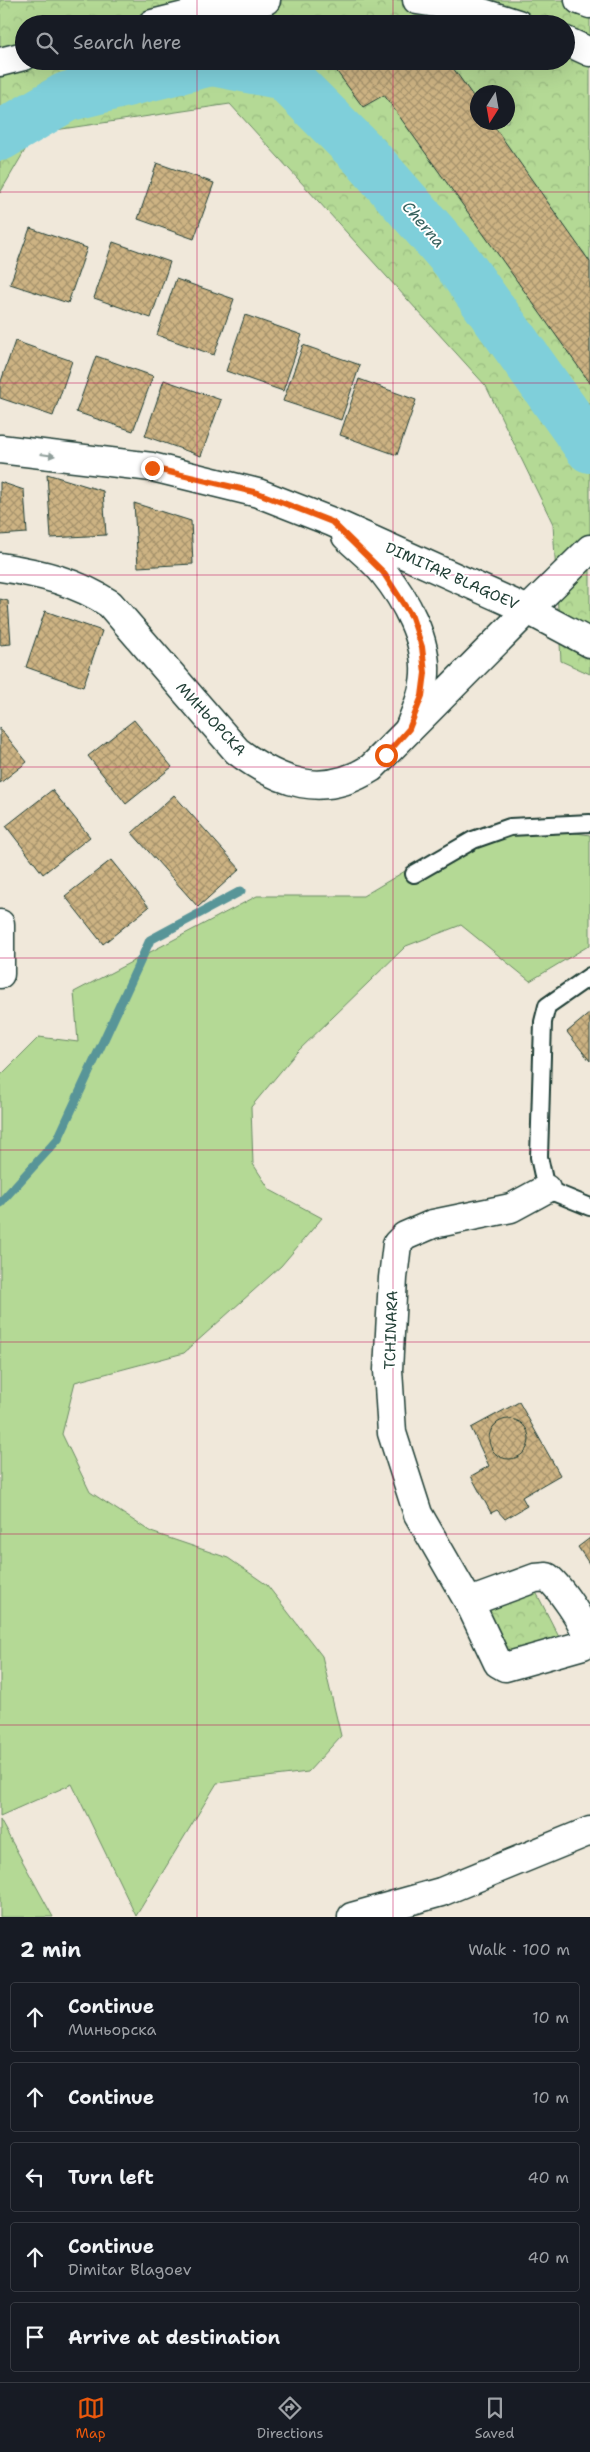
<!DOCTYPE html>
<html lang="en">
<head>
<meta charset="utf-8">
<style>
	:root { --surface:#171b24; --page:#20242c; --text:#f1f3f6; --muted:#9ea1a6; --line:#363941; --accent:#ea580c }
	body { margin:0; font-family:"Shantell Sans",sans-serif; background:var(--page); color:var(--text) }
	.compass { position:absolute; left:470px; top:85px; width:45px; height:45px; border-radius:50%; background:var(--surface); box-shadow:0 5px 20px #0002; rotate:191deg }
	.stop { position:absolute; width:15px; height:15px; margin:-11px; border:4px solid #ea580c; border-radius:50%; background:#fff }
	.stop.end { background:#ea580c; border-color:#fff; box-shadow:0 1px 5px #0008 }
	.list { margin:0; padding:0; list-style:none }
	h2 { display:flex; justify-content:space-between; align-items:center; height:65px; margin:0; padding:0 20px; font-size:21px }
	h2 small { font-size:16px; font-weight:400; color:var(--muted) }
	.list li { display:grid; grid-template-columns:32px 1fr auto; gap:15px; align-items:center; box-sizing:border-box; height:70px; margin:0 10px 10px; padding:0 10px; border:1px solid var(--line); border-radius:5px }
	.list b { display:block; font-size:19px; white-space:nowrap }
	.list p { margin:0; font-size:16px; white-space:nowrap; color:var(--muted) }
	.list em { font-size:16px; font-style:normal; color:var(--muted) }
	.icon { flex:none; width:28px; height:28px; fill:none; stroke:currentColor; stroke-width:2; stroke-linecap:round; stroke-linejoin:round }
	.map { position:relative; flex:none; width:590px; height:1917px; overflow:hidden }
	.search { position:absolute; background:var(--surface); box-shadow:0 5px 20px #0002; left:15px; right:15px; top:15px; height:55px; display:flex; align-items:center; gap:12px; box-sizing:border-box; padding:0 18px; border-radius:28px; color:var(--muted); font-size:19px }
	.sheet { height:465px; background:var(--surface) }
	nav { display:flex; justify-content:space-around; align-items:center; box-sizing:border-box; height:70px; border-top:1px solid var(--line); background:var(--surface); font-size:14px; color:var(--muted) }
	nav a { display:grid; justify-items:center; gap:2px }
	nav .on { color:var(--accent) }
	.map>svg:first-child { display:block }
	.green { fill:#b4d995; stroke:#6a8b64 }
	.forest { fill:url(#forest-crowns); stroke:#6a8b64; fill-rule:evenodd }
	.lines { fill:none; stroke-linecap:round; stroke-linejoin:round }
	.stream { stroke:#599598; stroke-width:9 }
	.river { stroke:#7fcfda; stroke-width:50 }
	.building { fill:url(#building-cross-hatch); stroke:#1f3d34 }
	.service-casing { stroke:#1f3d34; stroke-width:20 }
	.minor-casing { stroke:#1f3d34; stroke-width:31 }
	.tertiary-casing { stroke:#1f3d34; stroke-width:31 }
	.secondary-casing { stroke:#1f3d34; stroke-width:31 }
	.service { stroke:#fff; stroke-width:16 }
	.minor { stroke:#fff; stroke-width:28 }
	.tertiary { stroke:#fff; stroke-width:28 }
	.secondary { stroke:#fff; stroke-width:28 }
	.oneway { fill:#8f9e9a }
	.route { stroke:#ea580c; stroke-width:6 }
	.grid { fill:none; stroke:#c2185b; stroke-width:1; stroke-opacity:0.55 }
	.labels { text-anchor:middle; stroke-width:4; stroke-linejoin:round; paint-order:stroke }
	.street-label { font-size:15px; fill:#1f3d34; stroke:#fff }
	.water-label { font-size:16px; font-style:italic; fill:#37625e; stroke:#fff }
</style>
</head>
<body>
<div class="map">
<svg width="590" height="1917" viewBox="0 0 590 1917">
	<defs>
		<pattern id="forest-crowns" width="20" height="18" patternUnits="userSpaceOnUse" patternTransform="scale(1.25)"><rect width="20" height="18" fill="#b4d995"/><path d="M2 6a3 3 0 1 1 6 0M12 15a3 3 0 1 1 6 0" fill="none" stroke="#9abb81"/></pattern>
		<pattern id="building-cross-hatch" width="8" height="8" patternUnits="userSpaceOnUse" patternTransform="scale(1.25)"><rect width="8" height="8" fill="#cdb383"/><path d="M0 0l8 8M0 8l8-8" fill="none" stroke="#a6936c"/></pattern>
	</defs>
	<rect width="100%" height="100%" fill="#f0e8da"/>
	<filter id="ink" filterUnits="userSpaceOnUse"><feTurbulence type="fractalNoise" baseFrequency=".02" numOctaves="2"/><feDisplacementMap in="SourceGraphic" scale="10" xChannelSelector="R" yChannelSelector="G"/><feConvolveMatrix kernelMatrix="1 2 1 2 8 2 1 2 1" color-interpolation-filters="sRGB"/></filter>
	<g filter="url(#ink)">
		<g class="green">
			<polygon points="549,829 590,835 590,945 530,981 461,925 406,946 296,1053 251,1107 253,1164 270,1190 322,1218 281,1266 184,1353 75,1382 62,1434 90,1492 151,1532 228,1558 267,1585 322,1656 341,1736 308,1772 217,1783 136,1916 72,1784 0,1816 0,1076 39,1037 78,1042 74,992 257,896 363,896 459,839"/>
			<polygon points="0,1820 53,1917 0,1917"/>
		</g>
		<g class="forest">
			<path d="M0 0H590V674L561 661 553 524 486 386 230 104 35 133 0 193ZM24 24H566V61H24ZM478 92H508V122H478Z"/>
			<polygon points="536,1592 561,1641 501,1656 480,1609"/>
		</g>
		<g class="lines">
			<polyline class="stream" points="0,1203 58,1139 150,940 241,891"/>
			<g class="river">
				<polyline points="212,61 284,75 364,155 455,259 590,448"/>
				<polyline points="0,136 66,97 211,61"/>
			</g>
		</g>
		<g class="building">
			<polygon points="329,61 448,61 478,103 478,122 491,122 590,262 590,383 384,95 363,107"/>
			<polygon points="157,163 214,183 194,239 138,219"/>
			<polygon points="30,228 87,248 68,303 10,284"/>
			<polygon points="113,242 170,262 151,318 94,298"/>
			<polygon points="176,279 234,299 214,355 157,335"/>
			<polygon points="245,315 302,335 283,391 226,371"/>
			<polygon points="15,341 72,361 53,416 0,398 0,384"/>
			<polygon points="303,345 360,365 341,420 283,401"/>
			<polygon points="96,356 153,376 133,431 76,412"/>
			<polygon points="359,379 416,400 397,455 340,435"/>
			<polygon points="164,380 221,400 201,456 145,436"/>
			<polygon points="47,474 103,491 106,535 51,538"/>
			<polygon points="0,482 24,490 27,533 0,535"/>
			<polygon points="134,503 191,521 193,564 138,567"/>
			<polygon points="0,599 8,601 11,644 0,645"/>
			<polygon points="45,611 102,631 83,687 26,667"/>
			<polygon points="134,720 172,767 126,804 88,756"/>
			<polygon points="0,728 27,762 0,783"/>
			<polygon points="52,790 90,837 43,874 6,826"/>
			<polygon points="174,795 240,869 198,907 132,833"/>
			<polygon points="111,860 149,907 103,944 65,896"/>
			<polygon points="590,1013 590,1061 567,1032"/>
			<polygon points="519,1402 560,1475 522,1497 527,1506 505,1519 497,1510 491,1513 471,1476 489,1466 471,1428"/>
			<circle cx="509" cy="1439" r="20"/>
			<polygon points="590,1538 590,1565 578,1547"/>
		</g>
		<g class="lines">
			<g class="service-casing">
				<g id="service">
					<polyline points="414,874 473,840 510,827 590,823"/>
					<polyline points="590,976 547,1006 543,1022 539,1157 546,1189 590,1207"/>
				</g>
			</g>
			<g class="minor-casing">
				<g id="minor">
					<polyline points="579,0 590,4"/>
					<polyline points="528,610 590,643"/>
					<polyline points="0,924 0,974"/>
					<path d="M547 1577C557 1584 587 1625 586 1637 586 1640 584 1642 583 1645L505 1667 498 1663 471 1606 475 1600 535 1578Z"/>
					<polyline points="471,1606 418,1514 392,1433 388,1370 393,1278 397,1244 405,1236 433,1224 511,1208 546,1189"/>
					<polyline points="352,1917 441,1892 590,1831"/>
				</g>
			</g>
			<g class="tertiary-casing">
				<path id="tertiary" d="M0 567C40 573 77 582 110 604L237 751C280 783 322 799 371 768L528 610"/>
			</g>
			<g class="secondary-casing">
				<g id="secondary">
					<polyline points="417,0 467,8 518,24"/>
					<polyline points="152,24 233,4 266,0"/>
					<polyline points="566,41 590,52"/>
					<polyline points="0,62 24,56"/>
					<polyline points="0,449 152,467 258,493 332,522 528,610 590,549"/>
					<path d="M346 536C358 548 373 559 384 573 405 599 427 639 425 674 424 693 416 711 409 729"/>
				</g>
			</g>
			<use href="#service" class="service"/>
			<use href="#minor" class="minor"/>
			<use href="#tertiary" class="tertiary"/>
			<use href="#secondary" class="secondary"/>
		</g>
		<defs><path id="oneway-solid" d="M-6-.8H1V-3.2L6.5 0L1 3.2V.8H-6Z" transform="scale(1.25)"/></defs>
		<use class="oneway" href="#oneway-solid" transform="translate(48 455) rotate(7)"/>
	</g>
	<g class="lines" filter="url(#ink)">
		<polyline class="route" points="152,468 258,493 332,522 383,572 412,617 422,647 425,673 422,696 409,729 386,755"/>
	</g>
	<path class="grid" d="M197 0V24M393 0V24M197 61V1917M393 61V1917M0 192H590M0 383H590M0 575H590M0 767H590M0 958H590M0 1150H590M0 1342H590M0 1534H590M0 1725H590"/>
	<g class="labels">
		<g class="street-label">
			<text transform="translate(452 576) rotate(24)" y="5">DIMITAR BLAGOEV</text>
			<text transform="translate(211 719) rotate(47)" y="5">МИНЬОРСКА</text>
			<text transform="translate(391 1330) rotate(-88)" y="5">TCHINARA</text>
		</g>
		<g class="water-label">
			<text transform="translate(424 224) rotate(49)" y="6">Cherna</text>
		</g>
	</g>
</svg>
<svg class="compass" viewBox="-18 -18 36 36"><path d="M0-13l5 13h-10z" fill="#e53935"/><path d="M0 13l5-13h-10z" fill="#9ea1a6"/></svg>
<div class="stop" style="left:386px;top:755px"></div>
<div class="stop end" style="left:152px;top:468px"></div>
<div class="search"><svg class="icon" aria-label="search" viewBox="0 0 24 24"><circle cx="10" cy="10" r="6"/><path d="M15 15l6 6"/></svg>Search here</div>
</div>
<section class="sheet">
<h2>2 min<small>Walk · 100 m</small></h2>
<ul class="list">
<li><svg class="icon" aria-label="ahead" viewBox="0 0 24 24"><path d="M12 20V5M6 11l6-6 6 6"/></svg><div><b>Continue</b><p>Миньорска</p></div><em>10 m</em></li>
<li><svg class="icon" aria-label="ahead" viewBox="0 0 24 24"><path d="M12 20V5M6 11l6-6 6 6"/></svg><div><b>Continue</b></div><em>10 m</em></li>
<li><svg class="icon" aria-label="left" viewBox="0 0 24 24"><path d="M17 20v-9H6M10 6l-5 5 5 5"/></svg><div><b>Turn left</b></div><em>40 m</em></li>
<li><svg class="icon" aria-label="ahead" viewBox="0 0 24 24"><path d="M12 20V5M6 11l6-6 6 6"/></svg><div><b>Continue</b><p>Dimitar Blagoev</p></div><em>40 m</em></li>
<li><svg class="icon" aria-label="arrive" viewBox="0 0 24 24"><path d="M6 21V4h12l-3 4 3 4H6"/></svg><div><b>Arrive at destination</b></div></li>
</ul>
</section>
<nav>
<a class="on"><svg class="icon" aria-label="map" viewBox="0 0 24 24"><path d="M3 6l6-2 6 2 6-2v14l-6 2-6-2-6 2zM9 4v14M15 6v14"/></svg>Map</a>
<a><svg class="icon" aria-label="directions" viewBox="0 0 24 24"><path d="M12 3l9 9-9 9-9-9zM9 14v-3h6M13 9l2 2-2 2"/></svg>Directions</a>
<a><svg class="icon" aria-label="saved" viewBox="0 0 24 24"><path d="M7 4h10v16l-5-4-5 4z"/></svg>Saved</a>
</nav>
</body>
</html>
